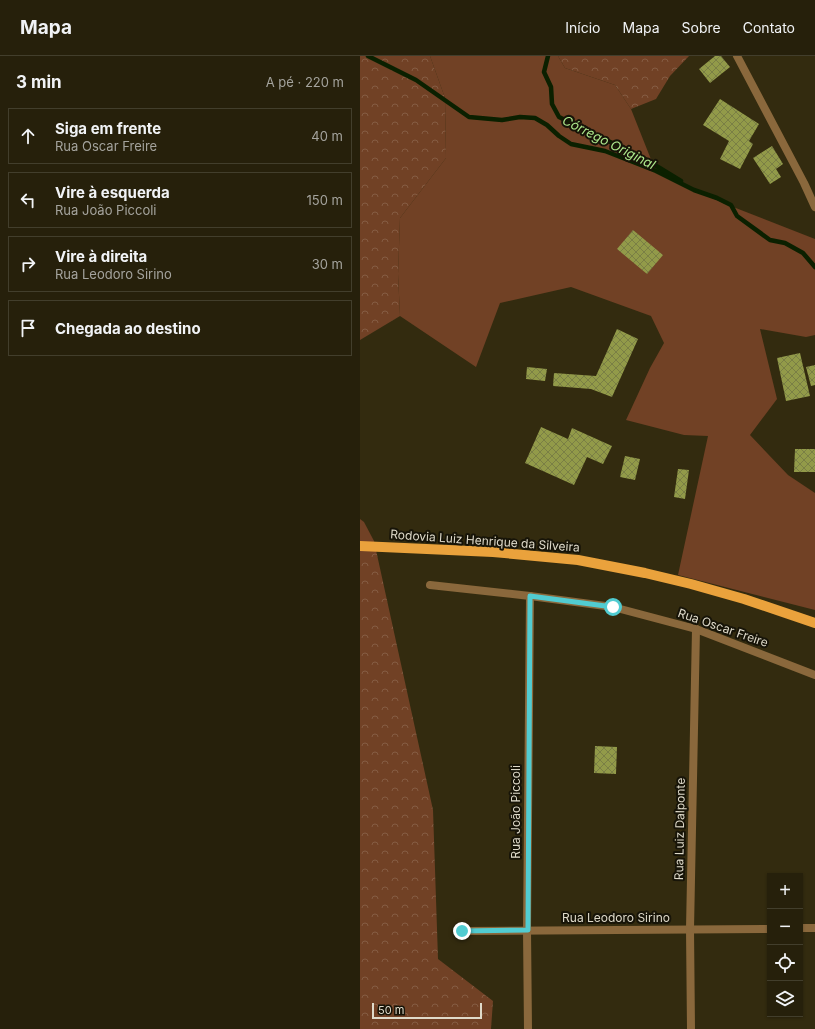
<!DOCTYPE html>
<html lang="pt">
<head>
<meta charset="utf-8">
<style>
	:root { --surface:#26200b; --page:#322d19; --text:#f1f3f6; --muted:#a4a39d; --line:#423e2c }
	body { margin:0; font-family:Inter,sans-serif; background:var(--page); color:var(--text) }
	.controls { position:absolute; right:12px; bottom:12px; display:grid; overflow:hidden; border-radius:0px; box-shadow:0 1px 3px #0004 }
	.controls button { width:36px; height:36px; display:grid; place-items:center; padding:0; border:0; border-bottom:1px solid var(--line); background:var(--surface); color:var(--text); font:20px sans-serif }
	.scale { position:absolute; left:12px; bottom:10px; width:110px; box-sizing:border-box; padding-left:4px; border:2px solid #dfdaca; border-top:0; font-size:11px; line-height:14px; white-space:nowrap; color:#dfdaca; -webkit-text-stroke:3px #171408; paint-order:stroke }
	.stop { position:absolute; width:12px; height:12px; margin:-9px; border:3px solid #51ccd1; border-radius:50%; background:#fff }
	.stop.end { background:#51ccd1; border-color:#fff; box-shadow:0 1px 4px #0008 }
	.list { margin:0; padding:0; list-style:none }
	h2 { display:flex; justify-content:space-between; align-items:center; height:52px; margin:0; padding:0 16px; font-size:17px }
	h2 small { font-size:13px; font-weight:400; color:var(--muted) }
	.list li { display:grid; grid-template-columns:26px 1fr auto; gap:12px; align-items:center; box-sizing:border-box; height:56px; margin:0 8px 8px; padding:0 8px; border:1px solid var(--line); border-radius:0px }
	.list b { display:block; font-size:15px; white-space:nowrap }
	.list p { margin:0; font-size:13px; white-space:nowrap; color:var(--muted) }
	.list em { font-size:13px; font-style:normal; color:var(--muted) }
	.icon { flex:none; width:22px; height:22px; fill:none; stroke:currentColor; stroke-width:2; stroke-linecap:round; stroke-linejoin:round }
	.map { position:relative; flex:none; width:455px; height:973px; overflow:hidden }
	header { display:flex; align-items:center; gap:24px; box-sizing:border-box; height:56px; padding:0 20px; background:var(--surface); border-bottom:1px solid var(--line) }
	header strong { font-size:19px }
	nav { display:flex; gap:22px; margin-inline-start:auto; font-size:14px }
	main { display:flex }
	aside { flex:1; background:var(--surface) }
	.map>svg:first-child { display:block }
	.green { fill:#714125 }
	.forest { fill:url(#forest-crowns) }
	.lines { fill:none; stroke-linecap:round; stroke-linejoin:round }
	.stream { stroke:#0b2000; stroke-width:4.5 }
	.building { fill:url(#building-cross-hatch) }
	.minor { stroke:#8a683c; stroke-width:8 }
	.primary { stroke:#eaa23c; stroke-width:10 }
	.route { stroke:#51ccd1; stroke-width:5 }
	.labels { text-anchor:middle; stroke-width:4; stroke-linejoin:round; paint-order:stroke }
	.street-label { font-size:12px; fill:#dfdaca; stroke:#171408 }
	.water-label { font-size:13px; font-style:italic; fill:#afeb8e; stroke:#171408 }
</style>
</head>
<body>
<header>
<strong>Mapa</strong>
<nav><a>Início</a><a>Mapa</a><a>Sobre</a><a>Contato</a></nav>
</header>
<main>
<aside>
<h2>3 min<small>A pé · 220 m</small></h2>
<ul class="list">
<li><svg class="icon" aria-label="ahead" viewBox="0 0 24 24"><path d="M12 20V5M6 11l6-6 6 6"/></svg><div><b>Siga em frente</b><p>Rua Oscar Freire</p></div><em>40 m</em></li>
<li><svg class="icon" aria-label="left" viewBox="0 0 24 24"><path d="M17 20v-9H6M10 6l-5 5 5 5"/></svg><div><b>Vire à esquerda</b><p>Rua João Piccoli</p></div><em>150 m</em></li>
<li><svg class="icon" aria-label="right" viewBox="0 0 24 24"><path d="M7 20v-9h11M14 6l5 5-5 5"/></svg><div><b>Vire à direita</b><p>Rua Leodoro Sirino</p></div><em>30 m</em></li>
<li><svg class="icon" aria-label="arrive" viewBox="0 0 24 24"><path d="M6 21V4h12l-3 4 3 4H6"/></svg><div><b>Chegada ao destino</b></div></li>
</ul>
</aside>
<div class="map">
<svg width="455" height="973" viewBox="0 0 455 973">
	<defs>
		<pattern id="forest-crowns" width="20" height="18" patternUnits="userSpaceOnUse"><rect width="20" height="18" fill="#714125"/><path d="M2 6a3 3 0 1 1 6 0M12 15a3 3 0 1 1 6 0" fill="none" stroke="#855c43"/></pattern>
		<pattern id="building-cross-hatch" width="8" height="8" patternUnits="userSpaceOnUse"><rect width="8" height="8" fill="#929a49"/><path d="M0 0l8 8M0 8l8-8" fill="none" stroke="#7a7f45"/></pattern>
	</defs>
	<rect width="100%" height="100%" fill="#332b0f"/>
	<g class="green">
		<polygon points="70,0 198,0 205,12 255,29 271,53 296,116 363,147 455,183 455,279 446,281 400,273 417,343 390,379 428,419 455,437 455,554 318,519 348,380 324,379 266,364 290,312 304,287 291,260 211,231 140,247 116,311 40,260 38,218 40,162 86,102 85,42"/>
		<polygon points="0,463 4,466 14,485 0,485"/>
	</g>
	<g class="forest">
		<polygon points="0,0 70,0 85,42 86,102 40,162 38,218 40,260 0,284"/>
		<polygon points="198,0 329,0 310,20 296,43 271,53 255,29 205,12"/>
		<polygon points="0,485 14,485 73,754 78,903 133,945 131,973 0,973"/>
	</g>
	<g class="lines">
		<g class="stream">
			<polyline points="8,0 56,24 109,61 142,64 160,61 175,62 187,69 199,80 211,88 245,95 296,115 334,134 357,142 371,149 377,160 410,184 425,187 443,197 455,211"/>
			<polyline points="188,0 184,16 191,31 192,48 199,61 285,103 321,125"/>
		</g>
	</g>
	<g class="building">
		<polygon points="355,0 361,0 370,11 350,27 339,13"/>
		<polygon points="360,43 399,68 389,85 393,88 380,113 360,103 369,85 343,69"/>
		<polygon points="412,90 423,108 416,113 421,121 410,128 393,102"/>
		<polygon points="273,174 303,199 287,218 257,193"/>
		<polygon points="257,273 278,283 252,341 231,333 193,330 194,317 236,320"/>
		<polygon points="440,297 450,340 426,345 417,302"/>
		<polygon points="455,309 455,329 451,330 446,311"/>
		<polygon points="167,311 187,313 185,325 166,323"/>
		<polygon points="181,371 208,383 212,372 252,390 243,408 227,401 214,429 165,407"/>
		<polygon points="435,393 455,393 455,416 434,416"/>
		<polygon points="265,400 280,403 275,424 260,421"/>
		<polygon points="318,413 329,414 325,443 314,441"/>
		<polygon points="235,690 257,691 256,718 234,717"/>
	</g>
	<g class="lines">
		<g class="minor">
			<polyline points="377,0 444,127 455,151"/>
			<polyline points="70,529 170,540 253,551 336,573 455,619"/>
			<polyline points="440,872 455,872"/>
			<polyline points="102,875 410,873"/>
			<polyline points="168,973 167,874 170,540"/>
			<polyline points="331,973 330,873 336,573"/>
		</g>
		<polyline class="primary" points="0,490 133,496 218,504 285,517 331,528 384,543 455,567"/>
	</g>
	<g class="lines">
		<polyline class="route" points="102,875 168,874 170,540 253,551"/>
	</g>
	<g class="labels">
		<g class="street-label">
			<text transform="translate(125 485) rotate(4)" y="4">Rodovia Luiz Henrique da Silveira</text>
			<text transform="translate(363 572) rotate(19)" y="4">Rua Oscar Freire</text>
			<text transform="translate(156 756) rotate(-90)" y="4">Rua João Piccoli</text>
			<text transform="translate(320 773) rotate(-89)" y="4">Rua Luiz Dalponte</text>
			<text x="256" y="866">Rua Leodoro Sirino</text>
		</g>
		<g class="water-label">
			<text transform="translate(249 86) rotate(27)" y="5">Córrego Original</text>
		</g>
	</g>
</svg>
<div class="controls">
<button>+</button>
<button>−</button>
<button><svg class="icon" aria-label="locate" viewBox="0 0 24 24"><circle cx="12" cy="12" r="6"/><path d="M12 2v4M12 18v4M2 12h4M18 12h4"/></svg></button>
<button><svg class="icon" aria-label="layers" viewBox="0 0 24 24"><path d="M12 4l9 5-9 5-9-5zM3 14l9 5 9-5"/></svg></button>
</div>
<div class="scale">50 m</div>
<div class="stop" style="left:253px;top:551px"></div>
<div class="stop end" style="left:102px;top:875px"></div>
</div>
</main>
</body>
</html>
